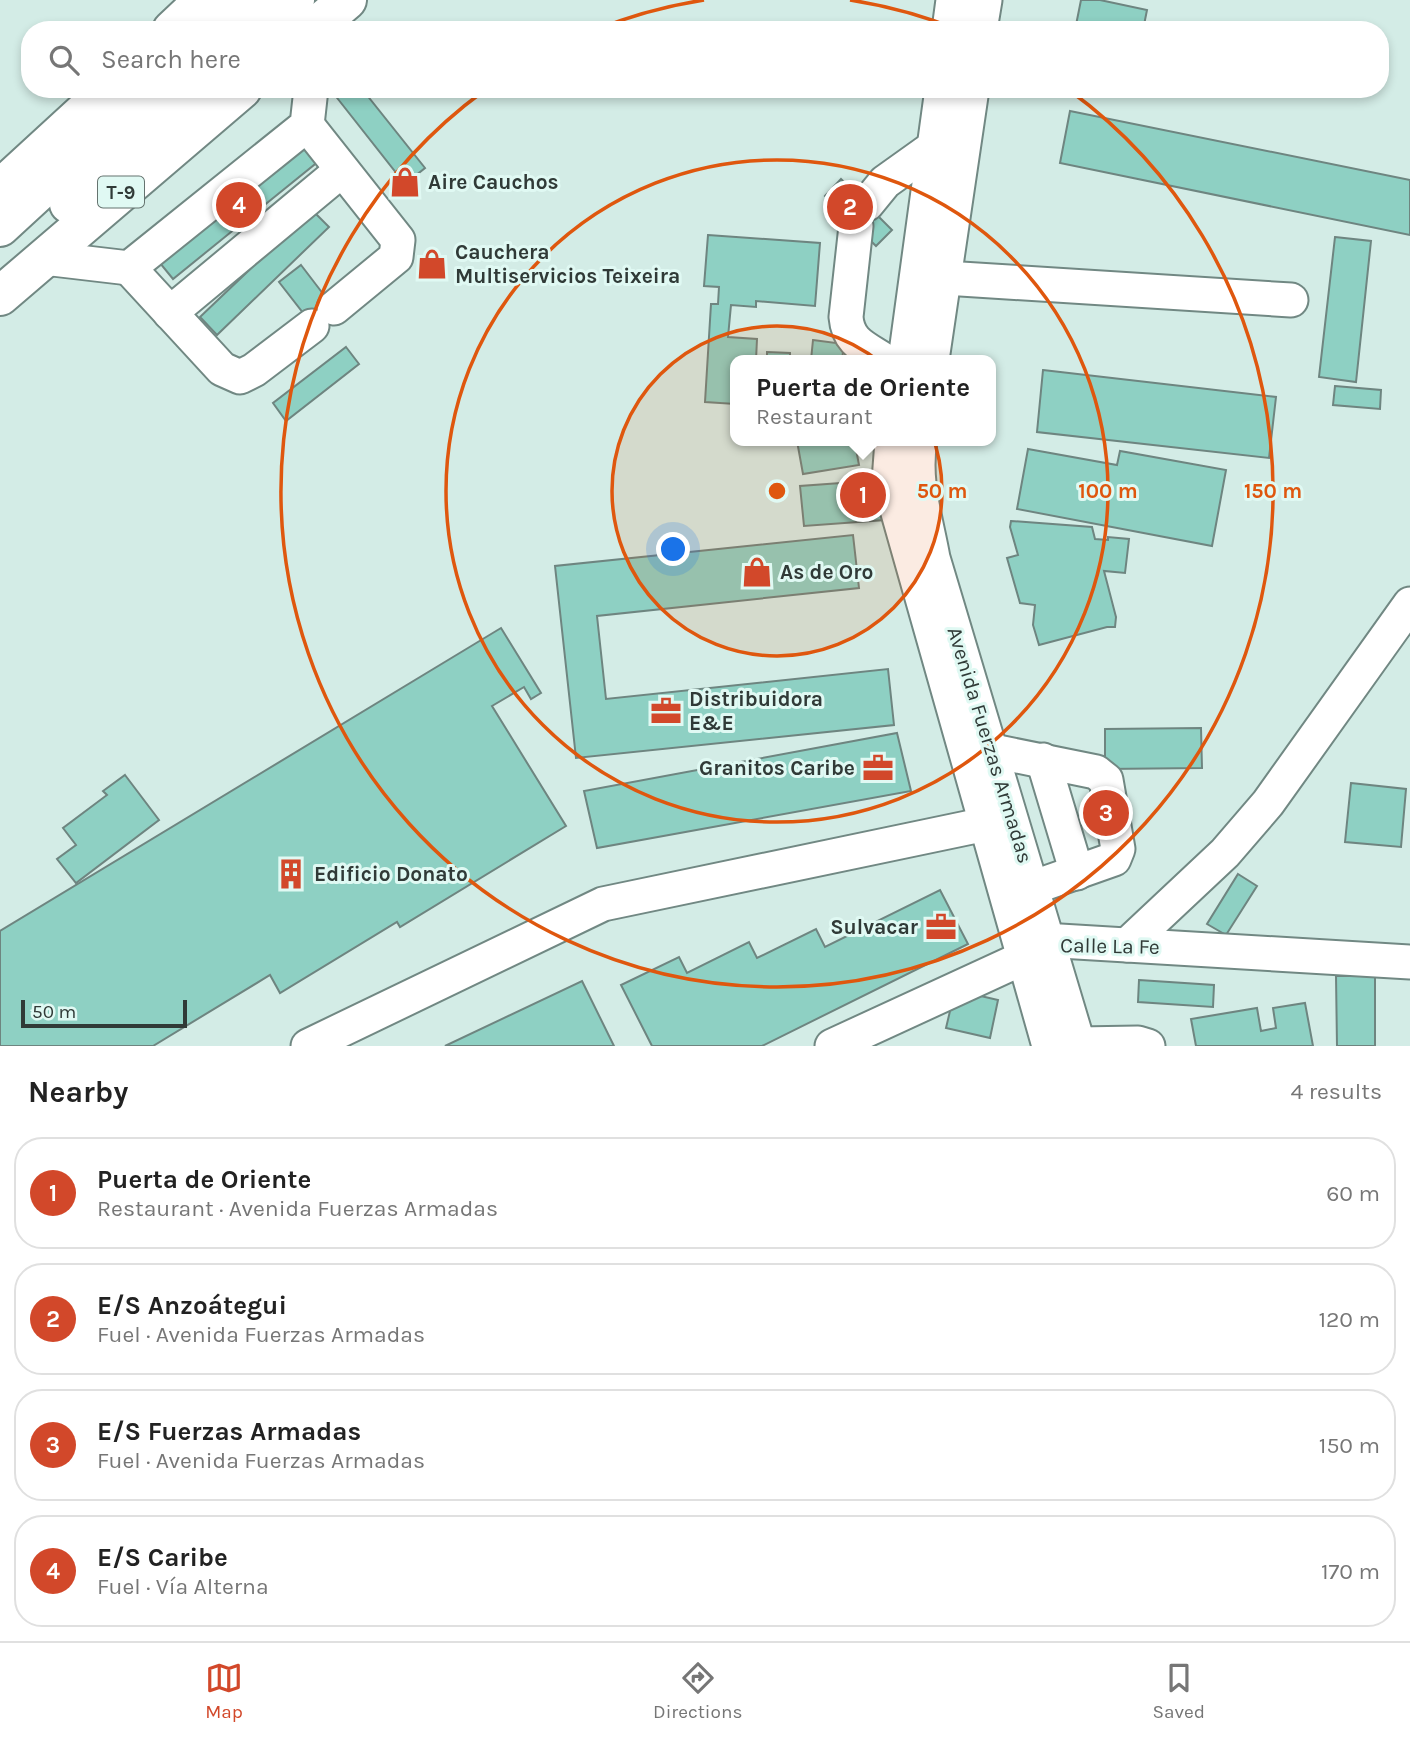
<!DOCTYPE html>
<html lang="en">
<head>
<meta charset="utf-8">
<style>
	:root { --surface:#fff; --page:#f2f2f2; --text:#222; --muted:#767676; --line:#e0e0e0; --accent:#d2482a }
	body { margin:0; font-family:Karla,sans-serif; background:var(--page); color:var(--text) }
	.scale { position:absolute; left:21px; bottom:18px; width:166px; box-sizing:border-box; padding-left:7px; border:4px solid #303a37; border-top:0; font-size:19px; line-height:24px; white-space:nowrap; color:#303a37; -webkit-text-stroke:5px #e0f9f3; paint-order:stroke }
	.you { position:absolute; left:674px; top:550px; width:24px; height:24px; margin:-18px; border:5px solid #fff; border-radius:50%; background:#1a73e8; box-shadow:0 0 0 10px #1a73e833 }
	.badge { display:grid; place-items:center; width:46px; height:46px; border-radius:50%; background:var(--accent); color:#fff; font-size:23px; font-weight:700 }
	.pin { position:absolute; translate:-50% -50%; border:4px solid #fff; box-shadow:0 2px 7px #0006 }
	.popup { position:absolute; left:730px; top:355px; width:266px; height:91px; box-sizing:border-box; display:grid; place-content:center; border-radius:14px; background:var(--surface); filter:drop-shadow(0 2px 5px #0005); font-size:23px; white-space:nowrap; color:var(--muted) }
	.popup b { font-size:26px; color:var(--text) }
	.popup::after { content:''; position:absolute; left:50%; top:100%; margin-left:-14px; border:14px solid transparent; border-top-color:var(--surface) }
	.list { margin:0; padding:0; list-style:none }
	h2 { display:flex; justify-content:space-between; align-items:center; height:91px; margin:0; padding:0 28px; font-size:30px }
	h2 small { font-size:23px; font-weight:400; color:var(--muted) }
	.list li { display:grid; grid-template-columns:46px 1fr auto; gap:21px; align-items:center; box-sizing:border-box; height:112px; margin:0 14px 14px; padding:0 14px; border:2px solid var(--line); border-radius:28px }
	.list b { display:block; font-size:26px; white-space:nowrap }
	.list p { margin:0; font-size:23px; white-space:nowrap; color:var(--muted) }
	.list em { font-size:23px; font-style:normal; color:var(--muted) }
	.icon { flex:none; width:38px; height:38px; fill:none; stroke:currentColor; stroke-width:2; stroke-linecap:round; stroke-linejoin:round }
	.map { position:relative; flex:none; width:1410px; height:1046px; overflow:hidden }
	.search { position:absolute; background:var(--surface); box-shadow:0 4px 10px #0003; left:21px; right:21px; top:21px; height:77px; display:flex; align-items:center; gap:18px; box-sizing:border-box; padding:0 24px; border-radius:28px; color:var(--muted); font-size:26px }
	.sheet { height:595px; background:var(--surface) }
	nav { display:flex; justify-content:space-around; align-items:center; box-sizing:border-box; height:98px; border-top:2px solid var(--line); background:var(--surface); font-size:19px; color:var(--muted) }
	nav a { display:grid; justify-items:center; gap:4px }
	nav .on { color:var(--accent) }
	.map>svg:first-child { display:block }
	.building { fill:#8ed0c3; stroke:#6e8580; stroke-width:2 }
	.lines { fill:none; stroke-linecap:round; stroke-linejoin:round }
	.minor-casing { stroke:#718883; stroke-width:37 }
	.highway-casing { stroke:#718883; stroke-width:42 }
	.minor { stroke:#fff; stroke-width:33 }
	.highway { stroke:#fff; stroke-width:38 }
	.ring { fill:none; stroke:#df570e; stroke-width:3.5 }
	.labels { text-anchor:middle; stroke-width:6; stroke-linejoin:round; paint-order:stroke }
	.shield { fill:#e0f9f3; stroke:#65736f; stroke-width:2 }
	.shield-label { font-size:19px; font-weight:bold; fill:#303a37 }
	.poi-label { font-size:21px; font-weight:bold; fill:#303a37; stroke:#e0f9f3; text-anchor:start }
	.street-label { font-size:21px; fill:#303a37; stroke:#e0f9f3 }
	.centre { fill:#df570e; stroke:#e0f9f3; stroke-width:3.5 }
	.ring-label { font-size:21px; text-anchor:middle; font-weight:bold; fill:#df570e; stroke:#e0f9f3; stroke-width:6; stroke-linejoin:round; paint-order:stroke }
</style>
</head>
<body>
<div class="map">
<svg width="1410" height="1046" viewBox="0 0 1410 1046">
	<rect width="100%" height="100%" fill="#d3ece6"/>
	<g class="building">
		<polygon points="1081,0 1100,0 1147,10 1143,30 1075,30"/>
		<polygon points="340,89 362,89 425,168 405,184 334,94"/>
		<polygon points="1070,111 1410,180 1410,235 1060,163"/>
		<polygon points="306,134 325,156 173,279 155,257"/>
		<polygon points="841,179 892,230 876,246 825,196"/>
		<polygon points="312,210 329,227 217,335 200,317"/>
		<polygon points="708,235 820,243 815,306 756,301 756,307 731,305 728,337 757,339 756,360 735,360 735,404 705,402 711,304 718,304 719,287 704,286"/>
		<polygon points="1335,237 1371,241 1356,382 1319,377"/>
		<polygon points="301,265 340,316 318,332 279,282"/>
		<polygon points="813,340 844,344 842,360 811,360"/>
		<polygon points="346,347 359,364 286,421 273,403"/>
		<polygon points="767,352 790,353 790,360 767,360"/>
		<polygon points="1043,370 1276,397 1269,458 1037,432"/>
		<polygon points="1335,386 1381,390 1380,409 1333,405"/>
		<polygon points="797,441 861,441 862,443 855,444 859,465 803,474"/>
		<polygon points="1028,449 1117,465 1120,451 1226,470 1212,546 1017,509"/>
		<polygon points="882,480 885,520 804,526 800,486"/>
		<polygon points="1011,521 1092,527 1095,539 1108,540 1108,537 1129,539 1125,573 1104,571 1116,617 1115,627 1107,627 1039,645 1033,625 1035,605 1020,603 1007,558 1018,555 1010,527"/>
		<polygon points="853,535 859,588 597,616 606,699 888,669 894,725 576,758 555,566"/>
		<polygon points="501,628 541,693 531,699 524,687 492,706 566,826 400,927 397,922 280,993 270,975 153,1046 0,1046 0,931"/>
		<polygon points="1201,728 1202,768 1105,769 1105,729"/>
		<polygon points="897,733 911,791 597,848 584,791"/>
		<polygon points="125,775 159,820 76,883 57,859 76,845 63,828 107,795 103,791"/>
		<polygon points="1351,783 1406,789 1401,847 1345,842"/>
		<polygon points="1238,874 1257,886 1226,935 1207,924"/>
		<polygon points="940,890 968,944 762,1046 652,1046 621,985 679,957 687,973 749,942 757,958 816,929 825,947"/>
		<polygon points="1336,976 1375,976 1375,1046 1337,1046"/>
		<polygon points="1139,980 1214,985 1213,1007 1138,1002"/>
		<polygon points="582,981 614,1046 445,1046"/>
		<polygon points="955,990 998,1000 990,1038 946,1028"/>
		<polygon points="1305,1003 1313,1046 1196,1046 1191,1019 1257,1008 1261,1031 1276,1028 1273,1008"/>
	</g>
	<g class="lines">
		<g class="minor-casing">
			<g id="minor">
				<polyline points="949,30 953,0"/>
				<polyline points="980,30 985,0"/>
				<polyline points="307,125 398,240 396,257 334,308"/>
				<polyline points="867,204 885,182 934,147 948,147"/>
				<path d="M856 226 846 317C848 342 864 347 884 360"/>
				<polyline points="44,258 129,268 307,125 311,89"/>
				<polyline points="129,268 222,369 240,377 254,370 312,326"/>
				<polyline points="945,278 1291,300"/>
				<polyline points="170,313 342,170"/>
				<polyline points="905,360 942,89"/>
				<polyline points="932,360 972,89"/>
				<polyline points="892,441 889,481 1049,1046"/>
				<path d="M920 441C913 481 926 519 933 558L1079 1046"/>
				<polyline points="973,747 1096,772 1106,780 1118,849 1114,859 1012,895"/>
				<polyline points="1043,760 1077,873"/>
				<polyline points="1127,945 1225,853 1268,803 1410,604"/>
				<polyline points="1078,1044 1138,1043 1148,1046"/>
				<polyline points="308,1046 603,904 986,824"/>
				<polyline points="832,1046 1060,941 1410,962"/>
			</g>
		</g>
		<g class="highway-casing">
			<g id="highway">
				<polyline points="172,30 204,0"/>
				<polyline points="215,30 249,0"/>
				<polyline points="260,30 295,0"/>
				<polyline points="312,30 347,0"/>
				<polyline points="0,189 109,89"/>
				<polyline points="69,204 194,89"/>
				<polyline points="0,227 150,89"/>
				<polyline points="0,296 242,89"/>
			</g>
		</g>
		<use href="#minor" class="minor"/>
		<use href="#highway" class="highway"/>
	</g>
	<circle cx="777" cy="491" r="165" fill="#df570e" fill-opacity=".12"/>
	<g class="ring">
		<circle cx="777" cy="491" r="165"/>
		<circle cx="777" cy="491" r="331"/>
		<path d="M595 30A496 496 0 0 1 704 0M850 0A496 496 0 0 1 959 30M1069 90A496 496 0 1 1 485 90"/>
	</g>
	<defs>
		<g id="shop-bare" transform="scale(2.415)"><path d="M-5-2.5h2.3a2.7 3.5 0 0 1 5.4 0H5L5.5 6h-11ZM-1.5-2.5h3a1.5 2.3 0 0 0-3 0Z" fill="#d2482a" stroke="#e0f9f3" stroke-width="2.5" paint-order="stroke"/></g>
		<g id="office-bare" transform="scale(2.415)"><path d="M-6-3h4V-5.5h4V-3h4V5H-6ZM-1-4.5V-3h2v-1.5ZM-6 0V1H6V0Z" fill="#d2482a" stroke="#e0f9f3" stroke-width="2.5" paint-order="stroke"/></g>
		<g id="building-bare" transform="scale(2.415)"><path d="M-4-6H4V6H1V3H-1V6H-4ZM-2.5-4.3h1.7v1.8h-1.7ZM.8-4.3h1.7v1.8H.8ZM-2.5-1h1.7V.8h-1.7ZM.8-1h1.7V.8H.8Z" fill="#d2482a" stroke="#e0f9f3" stroke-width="2.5" paint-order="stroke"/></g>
	</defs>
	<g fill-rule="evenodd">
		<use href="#shop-bare" x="405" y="182"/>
		<use href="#shop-bare" x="432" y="264"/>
		<use href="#shop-bare" x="757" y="572"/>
		<use href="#office-bare" x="666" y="711"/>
		<use href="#office-bare" x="878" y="768"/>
		<use href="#building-bare" x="291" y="874"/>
		<use href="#office-bare" x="941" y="927"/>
	</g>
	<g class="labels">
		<rect class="shield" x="98" y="176.5" width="46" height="31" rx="5"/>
		<g class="shield-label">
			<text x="121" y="199">T-9</text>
		</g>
		<g class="poi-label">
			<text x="428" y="189">Aire Cauchos</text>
			<text x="455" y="259">Cauchera<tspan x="455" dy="24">Multiservicios Teixeira</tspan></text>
			<text x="780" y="579">As de Oro</text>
			<text x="689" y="706">Distribuidora<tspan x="689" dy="24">E&amp;E</tspan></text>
			<text x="855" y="775" text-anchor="end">Granitos Caribe</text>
			<text x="314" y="881">Edificio Donato</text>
			<text x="918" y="934" text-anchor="end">Sulvacar</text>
		</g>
		<g class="street-label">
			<text transform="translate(990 745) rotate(73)" y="7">Avenida Fuerzas Armadas</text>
			<text transform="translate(1110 946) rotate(1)" y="7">Calle La Fe</text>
		</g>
	</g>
	<circle cx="777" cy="491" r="10" class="centre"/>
	<g class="ring-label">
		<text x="942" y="498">50 m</text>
		<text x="1108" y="498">100 m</text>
		<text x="1273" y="498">150 m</text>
	</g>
</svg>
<div class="scale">50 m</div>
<div class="you"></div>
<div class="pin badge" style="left:863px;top:495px">1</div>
<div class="popup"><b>Puerta de Oriente</b>Restaurant</div>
<div class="pin badge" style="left:850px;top:207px">2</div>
<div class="pin badge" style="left:1106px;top:813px">3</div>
<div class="pin badge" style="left:239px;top:205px">4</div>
<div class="search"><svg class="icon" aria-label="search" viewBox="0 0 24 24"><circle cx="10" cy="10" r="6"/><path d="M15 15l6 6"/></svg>Search here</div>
</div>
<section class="sheet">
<h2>Nearby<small>4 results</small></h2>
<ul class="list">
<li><span class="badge">1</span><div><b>Puerta de Oriente</b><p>Restaurant · Avenida Fuerzas Armadas</p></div><em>60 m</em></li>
<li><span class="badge">2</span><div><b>E/S Anzoátegui</b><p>Fuel · Avenida Fuerzas Armadas</p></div><em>120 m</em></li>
<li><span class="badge">3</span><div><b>E/S Fuerzas Armadas</b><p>Fuel · Avenida Fuerzas Armadas</p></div><em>150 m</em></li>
<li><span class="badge">4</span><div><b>E/S Caribe</b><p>Fuel · Vía Alterna</p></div><em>170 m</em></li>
</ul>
</section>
<nav>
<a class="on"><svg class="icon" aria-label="map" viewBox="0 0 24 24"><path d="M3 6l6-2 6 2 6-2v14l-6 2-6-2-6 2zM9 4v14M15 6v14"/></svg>Map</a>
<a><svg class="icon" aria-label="directions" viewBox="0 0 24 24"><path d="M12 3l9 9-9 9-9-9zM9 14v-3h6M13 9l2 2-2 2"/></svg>Directions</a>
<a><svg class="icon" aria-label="saved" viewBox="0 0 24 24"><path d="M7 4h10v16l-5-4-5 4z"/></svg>Saved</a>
</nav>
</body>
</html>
